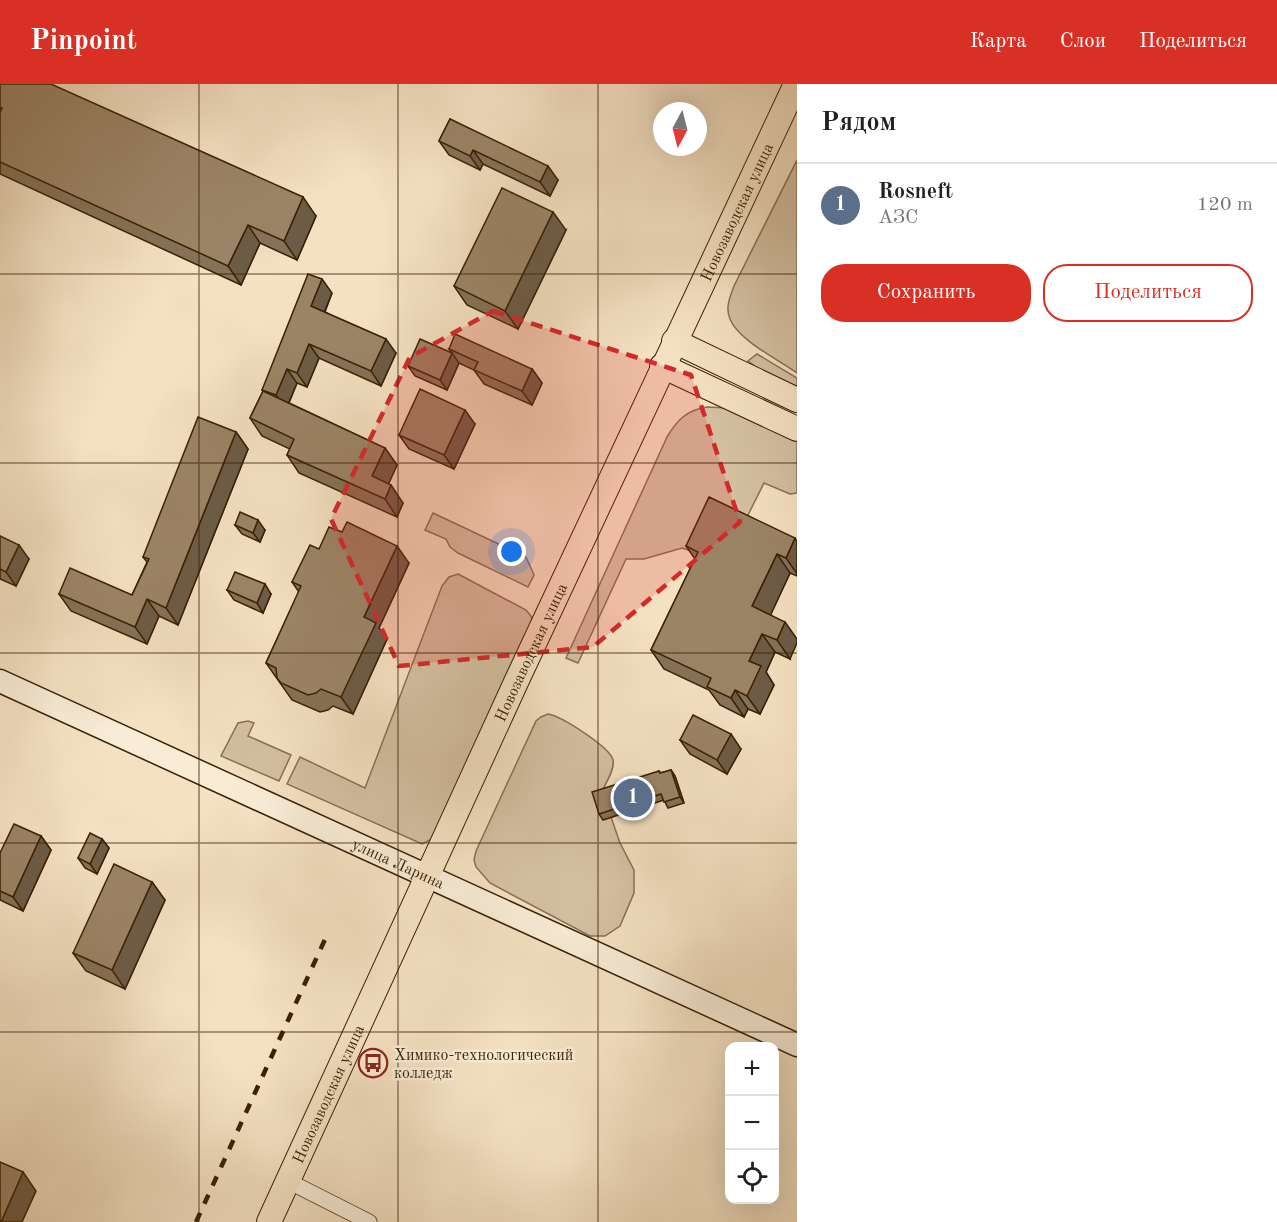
<!DOCTYPE html>
<html lang="ru">
<head>
<meta charset="utf-8">
<style>
	:root { --surface:#fff; --page:#f2f2f2; --text:#222; --muted:#767676; --line:#e0e0e0; --accent:#d93025 }
	body { margin:0; font-family:"Old Standard TT",serif; background:var(--page); color:var(--text) }
	.controls { position:absolute; right:18px; bottom:18px; display:grid; overflow:hidden; border-radius:12px; box-shadow:0 6px 24px #0002 }
	.controls button { width:54px; height:54px; display:grid; place-items:center; padding:0; border:0; border-bottom:2px solid var(--line); background:var(--surface); color:var(--text); font:30px sans-serif }
	.compass { position:absolute; left:653px; top:18px; width:54px; height:54px; border-radius:50%; background:var(--surface); box-shadow:0 6px 24px #0002; rotate:187deg }
	.you { position:absolute; left:512px; top:468px; width:21px; height:21px; margin:-15px; border:4px solid #fff; border-radius:50%; background:#1a73e8; box-shadow:0 0 0 9px #1a73e833 }
	.badge { display:grid; place-items:center; width:39px; height:39px; border-radius:50%; background:var(--accent); color:#fff; font-size:20px; font-weight:700 }
	.pin { position:absolute; translate:-50% -50%; border:3px solid #fff; box-shadow:0 2px 6px #0006 }
	.list { margin:0; padding:0; list-style:none }
	h2 { display:flex; justify-content:space-between; align-items:center; height:78px; margin:0; padding:0 24px; font-size:26px }
	h2 small { font-size:20px; font-weight:400; color:var(--muted) }
	.list li { display:grid; grid-template-columns:39px 1fr auto; gap:18px; align-items:center; box-sizing:border-box; height:84px; padding:0 24px; border-top:2px solid var(--line) }
	.list b { display:block; font-size:22px; white-space:nowrap }
	.list p { margin:0; font-size:20px; white-space:nowrap; color:var(--muted) }
	.list em { font-size:20px; font-style:normal; color:var(--muted) }
	.actions { display:flex; gap:12px; padding:18px 24px }
	.actions a { flex:1; padding:14px 0; border:2px solid var(--accent); border-radius:24px; text-align:center; font-size:21px; color:var(--accent) }
	.actions .main { background:var(--accent); color:#fff }
	.icon { flex:none; width:33px; height:33px; fill:none; stroke:currentColor; stroke-width:2; stroke-linecap:round; stroke-linejoin:round }
	.map { position:relative; flex:none; width:797px; height:1138px; overflow:hidden }
	header { display:flex; align-items:center; gap:36px; box-sizing:border-box; height:84px; padding:0 30px; background:var(--accent); color:#fff }
	header strong { font-size:28px }
	nav { display:flex; gap:33px; margin-inline-start:auto; font-size:21px }
	main { display:flex }
	aside { flex:1; background:var(--surface) }
	.map>svg:first-child { display:block }
	.green { fill:#d4c0a2; stroke:#877052; stroke-width:1.5 }
	.lines { fill:none; stroke-linecap:round; stroke-linejoin:round }
	.street-casing { stroke:#685033; stroke-width:17 }
	.secondary-casing { stroke:#3a1f03; stroke-width:25 }
	.primary-casing { stroke:#3a1f03; stroke-width:26 }
	.street { stroke:#f8ecd7; stroke-width:15 }
	.secondary { stroke:#f8ecd7; stroke-width:22 }
	.primary { stroke:#f4e1c2; stroke-width:24 }
	.rail { stroke:#3a1f03; stroke-width:4.5; stroke-dasharray:10 10; stroke-linecap:butt }
	.wall { fill:#857258; stroke:#3a1f03; stroke-width:1.5 }
	.shaded-wall { fill:#6c5c47; stroke:#3a1f03; stroke-width:1.5 }
	.building { fill:#9b8466; stroke:#3a1f03; stroke-width:1.5 }
	.marked { fill:#d62828; fill-opacity:0.2; stroke:#d62828; stroke-width:4.5; stroke-dasharray:12 8; stroke-linejoin:round }
	.grid { fill:none; stroke:#3a1f03; stroke-width:1.5; stroke-opacity:0.55 }
	.labels { text-anchor:middle; stroke-width:5; stroke-linejoin:round; paint-order:stroke }
	.street-label { font-size:16px; fill:#3a1f03; stroke:#f8ecd7 }
	.poi-label { font-size:16px; fill:#3a1f03; stroke:#f8ecd7; text-anchor:start }
</style>
</head>
<body>
<header>
<strong>Pinpoint</strong>
<nav><a>Карта</a><a>Слои</a><a>Поделиться</a></nav>
</header>
<main>
<div class="map">
<svg width="797" height="1138" viewBox="0 0 797 1138">
	<rect width="100%" height="100%" fill="#f4e1c2"/>
	<filter id="stains"><feTurbulence type="fractalNoise" baseFrequency=".00333" numOctaves="4"/><feColorMatrix values="0 0 0 0 .2 0 0 0 0 .09 0 0 0 0 .02 0 0 0 .5 -.17"/></filter>
	<radialGradient id="worn" r=".72"><stop offset=".6" stop-color="#630" stop-opacity="0"/><stop offset="1" stop-color="#630" stop-opacity=".3"/></radialGradient>
	<g class="green">
		<path d="M797 76V289C779 276 738 256 730 235 725 224 730 213 734 202Z"/>
		<polygon points="757,270 797,294 797,309 780,301 748,277"/>
		<path d="M707 323 727 324 797 357V409L790 410 764 399 744 439 694 468 682 464 644 475H626L578 579 566 574 667 353C677 336 687 326 707 323Z"/>
		<polygon points="433,429 526,473 534,491 528,503 458,469 450,463 446,455 425,446"/>
		<polygon points="458,490 526,526 531,532 533,539 432,755 422,760 287,700 300,673 365,704 442,502 449,493"/>
		<path d="M548 630C561 632 610 663 613 676 615 685 606 699 602 707L620 759 634 786V809L620 842 605 852H590L490 799 476 783 474 776 476 767 536 637 541 633Z"/>
		<polygon points="248,637 254,639 248,652 291,671 279,697 221,672 238,639"/>
	</g>
	<g class="lines">
		<g class="street-casing">
			<polyline id="street" points="288,1097 369,1138"/>
		</g>
		<g class="secondary-casing">
			<g id="secondary">
				<path id="s1" d="M0 597 797 961"/>
			</g>
		</g>
		<g class="primary-casing">
			<g id="primary">
				<polyline points="674,257 797,316"/>
				<polyline points="662,282 797,345"/>
				<path id="s2" d="M269 1138 517 596 796 0"/>
			</g>
		</g>
		<use href="#street" class="street"/>
		<use href="#secondary" class="secondary"/>
		<use href="#primary" class="primary"/>
		<polyline class="rail" points="196,1138 327,851"/>
	</g>
	<g class="wall">
		<polygon points="0,0 316,132 297,176 260,159 241,201 0,90"/>
		<polygon points="450,35 558,96 550,112 483,80 480,86 449,71 439,57"/>
		<polygon points="566,146 518,245 467,221 454,202"/>
		<polygon points="332,209 325,228 396,269 381,302 319,274 307,303 297,299 289,319 385,364 397,381 388,400 403,419 397,433 299,389 287,371 290,365 262,352 250,334 263,307 262,306"/>
		<polygon points="449,265 532,285 542,299 532,321 484,300 474,286 459,279 447,306 415,292 408,282 452,269"/>
		<polygon points="475,340 454,385 409,365 399,351"/>
		<polygon points="236,348 248,365 178,541 159,532 147,560 71,527 59,510 132,511 147,478 143,473"/>
		<polygon points="235,441 265,446 260,458 242,450"/>
		<polygon points="0,452 29,475 16,502 0,495"/>
		<polygon points="797,457 797,492 790,489 770,531 790,575 775,568 766,588 774,601 760,630 748,625 744,633 720,621 709,606 664,585 651,566 695,475 686,462"/>
		<polygon points="319,465 409,479 379,544 387,555 353,630 333,622 328,626 320,628 292,616 266,579 299,508 292,498"/>
		<polygon points="227,506 271,510 263,529 234,516"/>
		<polygon points="680,656 741,665 727,690 690,670"/>
		<polygon points="671,686 675,692 684,719 668,724 664,716 603,736 599,730 659,687 661,689"/>
		<polygon points="41,752 51,766 23,827 0,816 0,769"/>
		<polygon points="102,755 109,764 97,790 85,784 78,774"/>
		<polygon points="152,798 165,816 125,905 86,887 73,869"/>
	</g>
	<g class="shaded-wall">
		<polygon points="473,66 483,80 480,86 470,72"/>
		<polygon points="548,82 558,96 550,112 540,98"/>
		<polygon points="303,113 316,132 297,176 284,157"/>
		<polygon points="553,128 566,146 518,245 505,227"/>
		<polygon points="248,141 260,159 241,201 228,182"/>
		<polygon points="322,195 332,209 321,236 311,222"/>
		<polygon points="386,255 396,269 381,302 371,287"/>
		<polygon points="309,260 319,274 307,303 297,289"/>
		<polygon points="452,269 459,279 447,306 440,296"/>
		<polygon points="287,285 297,299 286,325 276,311"/>
		<polygon points="532,285 542,299 532,321 522,307"/>
		<polygon points="465,326 475,340 454,385 444,371"/>
		<polygon points="236,348 248,365 178,541 166,524"/>
		<polygon points="385,364 397,381 384,410 372,392"/>
		<polygon points="391,401 403,419 397,433 385,415"/>
		<polygon points="258,436 265,446 260,458 253,449"/>
		<polygon points="795,454 797,457 797,490 786,474"/>
		<polygon points="19,461 29,475 16,502 6,488"/>
		<polygon points="397,462 409,479 379,544 387,555 353,630 341,613 364,533"/>
		<polygon points="777,470 790,489 766,541 752,522"/>
		<polygon points="265,500 271,510 263,529 257,519"/>
		<polygon points="147,515 159,532 147,560 135,543"/>
		<polygon points="785,538 797,555 797,559 790,575 777,556"/>
		<polygon points="762,550 775,568 766,588 774,601 760,630 747,612 749,577"/>
		<polygon points="735,606 748,625 744,633 731,614"/>
		<polygon points="731,650 741,665 727,690 717,676"/>
		<polygon points="671,686 675,692 684,719 680,713"/>
		<polygon points="41,752 51,766 23,827 13,813"/>
		<polygon points="102,755 109,764 97,790 90,780"/>
		<polygon points="152,798 165,816 125,905 112,886"/>
		<polygon points="23,1088 36,1107 22,1138 1,1138"/>
	</g>
	<g class="building">
		<polygon points="0,0 51,0 303,113 284,157 248,141 228,182 0,78 0,29 2,24 0,23"/>
		<polygon points="450,35 548,82 540,98 473,66 470,72 439,57"/>
		<polygon points="502,104 553,128 505,227 454,202"/>
		<polygon points="308,190 322,195 311,222 386,255 371,287 309,260 297,289 287,285 276,311 262,306"/>
		<polygon points="455,250 532,285 522,307 474,286 478,278 449,265"/>
		<polygon points="420,255 452,269 440,296 408,282"/>
		<polygon points="420,305 465,326 444,371 399,351"/>
		<polygon points="263,307 385,364 372,392 391,401 385,415 287,371 294,355 250,334"/>
		<polygon points="198,333 236,348 166,524 147,515 135,543 59,510 70,484 132,511 149,475 143,473"/>
		<polygon points="709,413 795,454 786,474 777,470 752,522 785,538 777,556 762,550 749,577 761,582 747,612 735,606 731,614 707,603 711,594 651,566 698,468 686,462"/>
		<polygon points="240,428 258,436 253,449 235,441"/>
		<polygon points="347,438 397,462 364,533 376,539 341,613 321,605 316,609 308,611 281,599 277,594 276,584 266,579 301,502 292,498 310,461 319,465 329,443 342,448"/>
		<polygon points="0,452 19,461 6,488 0,485"/>
		<polygon points="235,488 265,500 257,519 227,506"/>
		<polygon points="693,631 731,650 717,676 680,656"/>
		<polygon points="671,686 680,713 664,718 661,710 599,730 592,708 659,687 660,689"/>
		<polygon points="14,740 41,752 13,813 0,807 0,769"/>
		<polygon points="90,749 102,755 90,780 78,774"/>
		<polygon points="114,780 152,798 112,886 73,869"/>
		<polygon points="0,1078 23,1088 1,1138 0,1138"/>
	</g>
	<path class="marked" d="M493 227 691 291 740 438 593 563 399 582 331 435 410 273Z"/>
	<path class="grid" d="M199 0V1138M398 0V1138M598 0V1138M0 190H797M0 379H797M0 569H797M0 759H797M0 948H797"/>
	<defs>
		<g id="bus-ring" transform="scale(1.5)"><circle r="9.5" fill="#f8ecd7" stroke="#8f2418" stroke-width="1.5"/><path d="M-5-6H5V4H4V6H2V4H-2V6H-4V4H-5ZM-3.5-4V0h7V-4ZM-3.5 1.2v1.5H-2V1.2ZM2 1.2v1.5H3.5V1.2Z" fill="#8f2418"/></g>
	</defs>
	<g fill-rule="evenodd">
		<use href="#bus-ring" x="373" y="979"/>
	</g>
	<g class="labels">
		<g class="street-label">
			<text dy="6" stroke="none"><textPath href="#s2" startOffset="1113">Новозаводская улица</textPath></text>
			<text dy="6" stroke="none"><textPath href="#s2" startOffset="627">Новозаводская улица</textPath></text>
			<text dy="6" stroke="none"><textPath href="#s1" startOffset="438">улица Ларина</textPath></text>
			<text dy="6" stroke="none"><textPath href="#s2" startOffset="141">Новозаводская улица</textPath></text>
		</g>
		<g class="poi-label">
			<text x="394" y="976">Химико-технологический<tspan x="394" dy="18">колледж</tspan></text>
		</g>
	</g>
	<rect width="100%" height="100%" filter="url(#stains)"/>
	<rect width="100%" height="100%" fill="url(#worn)"/>
</svg>
<div class="controls">
<button>+</button>
<button>−</button>
<button><svg class="icon" aria-label="locate" viewBox="0 0 24 24"><circle cx="12" cy="12" r="6"/><path d="M12 2v4M12 18v4M2 12h4M18 12h4"/></svg></button>
</div>
<svg class="compass" viewBox="-18 -18 36 36"><path d="M0-13l5 13h-10z" fill="#e53935"/><path d="M0 13l5-13h-10z" fill="#767676"/></svg>
<div class="you"></div>
<div class="pin badge" style="left:633px;top:714px;background:#5c6f8a">1</div>
</div>
<aside>
<h2>Рядом<small></small></h2>
<ul class="list">
<li><span class="badge" style="background:#5c6f8a">1</span><div><b>Rosneft</b><p>АЗС</p></div><em>120 m</em></li>
</ul>
<div class="actions"><a class="main">Сохранить</a><a>Поделиться</a></div>
</aside>
</main>
</body>
</html>
